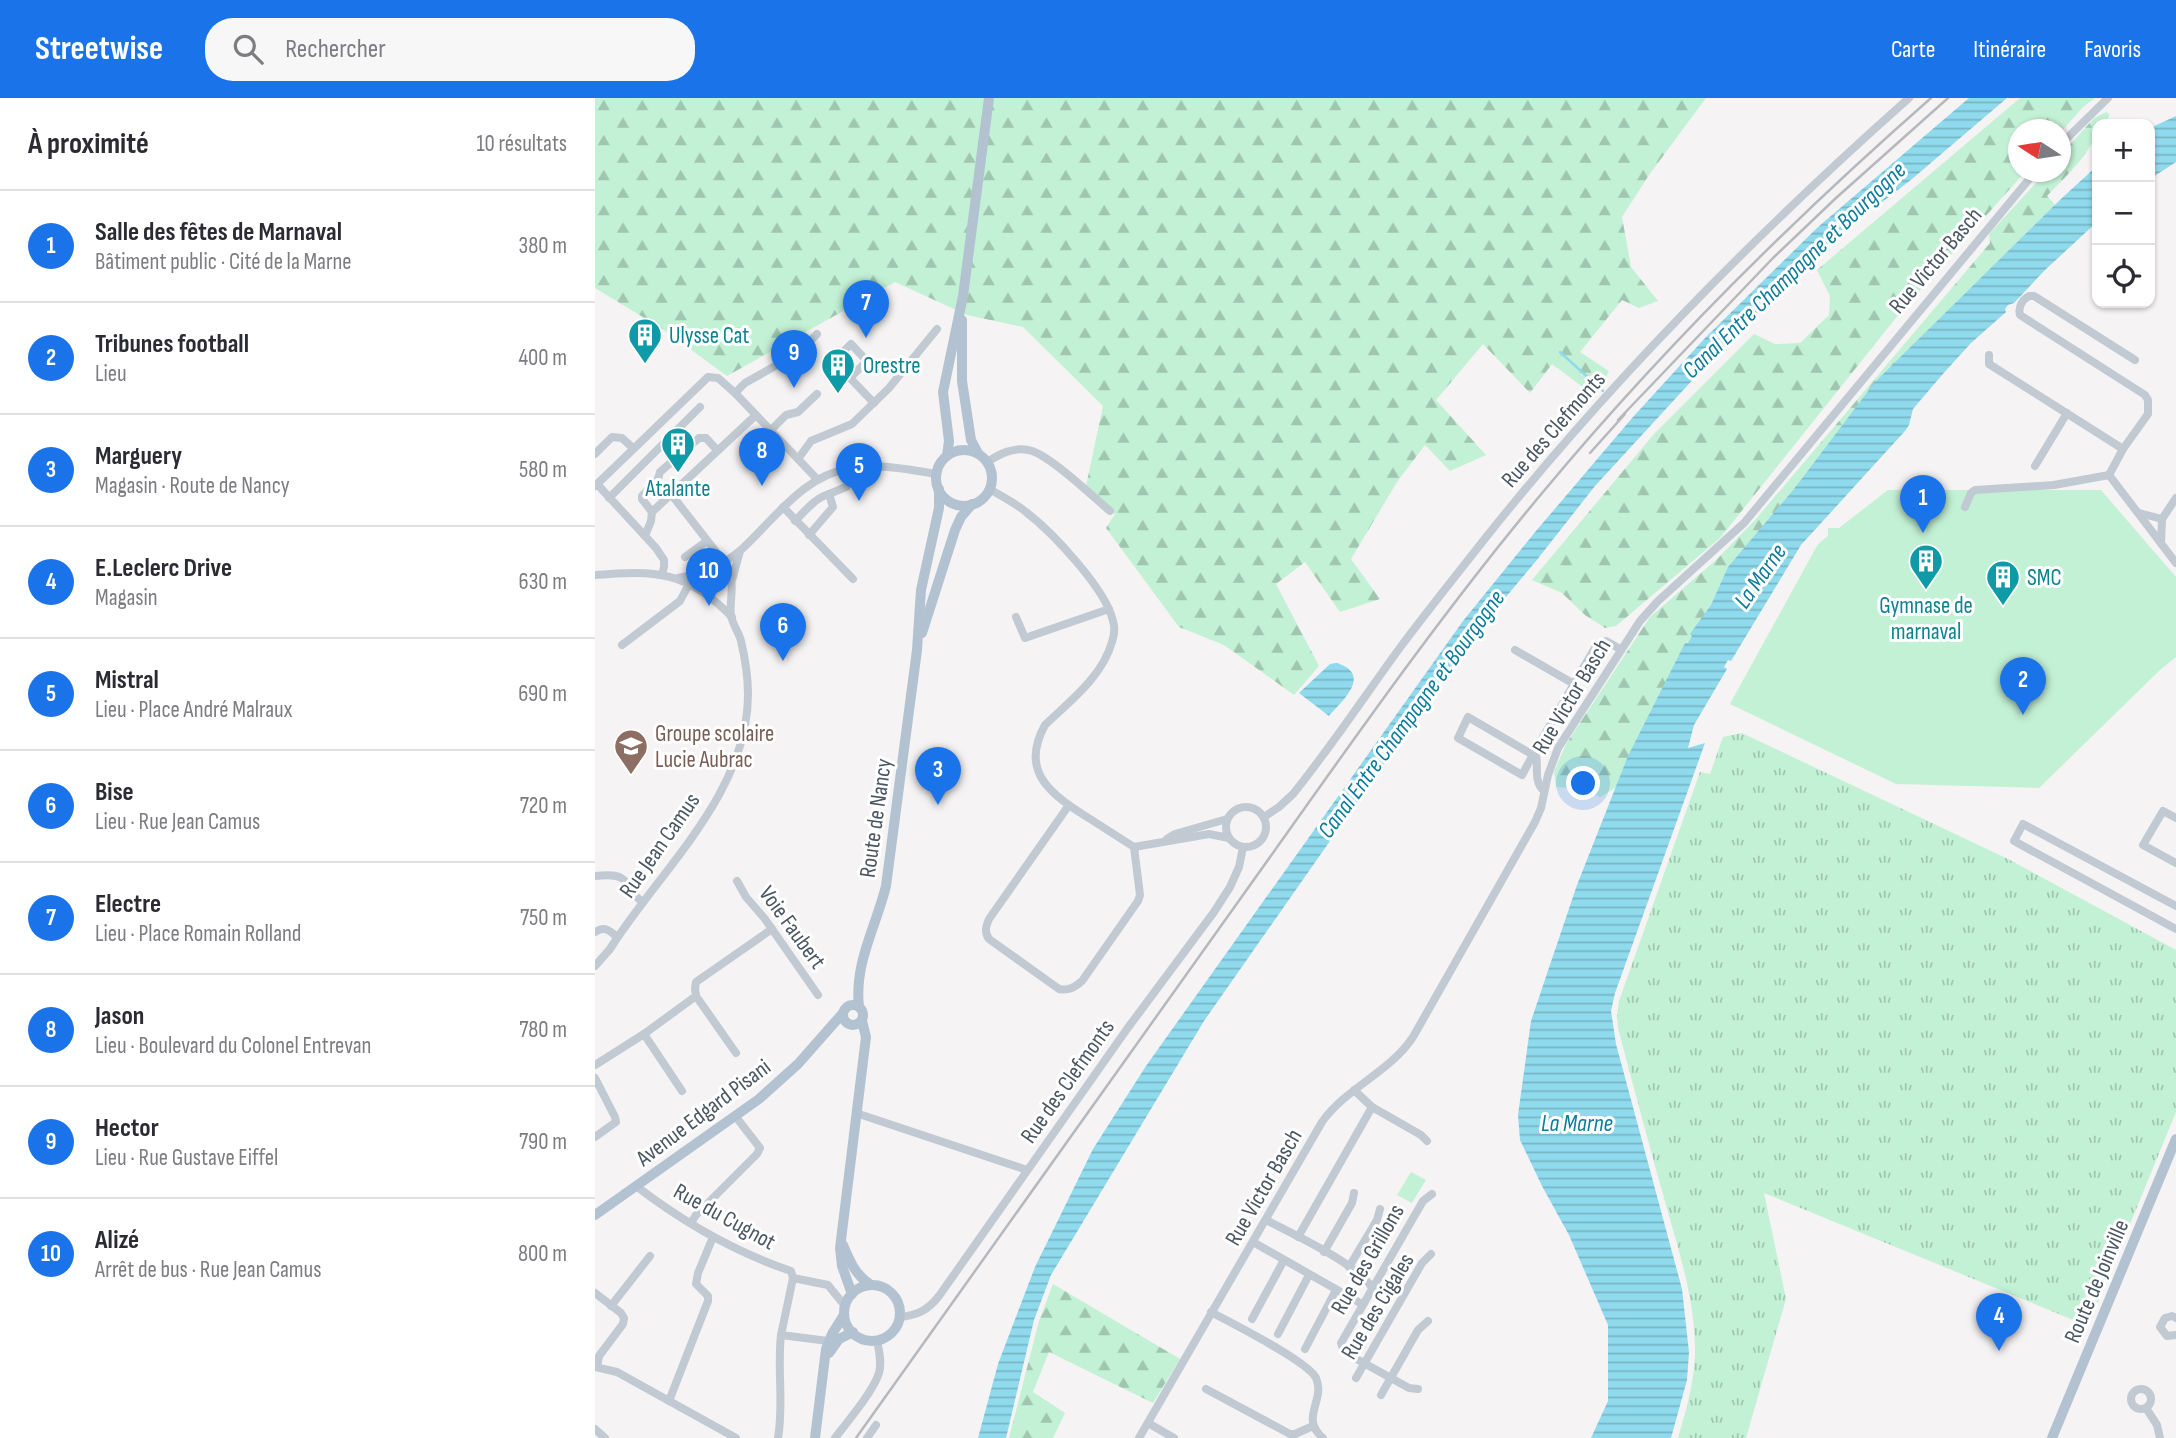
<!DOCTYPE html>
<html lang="fr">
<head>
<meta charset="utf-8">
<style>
	:root { --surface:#fff; --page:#f7f7f7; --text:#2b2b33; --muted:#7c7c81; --line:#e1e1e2; --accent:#1a73e8 }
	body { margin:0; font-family:"Sofia Sans Condensed",sans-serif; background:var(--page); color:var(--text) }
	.controls { position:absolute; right:21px; top:21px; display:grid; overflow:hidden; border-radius:14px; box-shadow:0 2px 5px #0004 }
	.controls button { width:63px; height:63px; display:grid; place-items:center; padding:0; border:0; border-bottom:2px solid var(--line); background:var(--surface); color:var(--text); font:35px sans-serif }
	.compass { position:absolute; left:1413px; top:21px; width:63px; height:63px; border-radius:50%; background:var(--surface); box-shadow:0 2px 5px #0004; rotate:282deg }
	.you { position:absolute; left:989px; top:686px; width:24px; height:24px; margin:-18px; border:5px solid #fff; border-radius:50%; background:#1a73e8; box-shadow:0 0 0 10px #1a73e833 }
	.badge { display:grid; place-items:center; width:46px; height:46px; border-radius:50%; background:var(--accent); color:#fff; font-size:23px; font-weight:700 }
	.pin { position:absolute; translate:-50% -58px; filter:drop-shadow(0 2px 4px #0008) }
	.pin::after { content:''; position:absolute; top:37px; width:24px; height:21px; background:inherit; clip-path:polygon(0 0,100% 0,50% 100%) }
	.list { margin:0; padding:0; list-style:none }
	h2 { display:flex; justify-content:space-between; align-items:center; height:91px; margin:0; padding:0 28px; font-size:30px }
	h2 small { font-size:23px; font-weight:400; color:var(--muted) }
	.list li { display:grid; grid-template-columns:46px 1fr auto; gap:21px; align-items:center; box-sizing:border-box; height:112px; padding:0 28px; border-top:2px solid var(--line) }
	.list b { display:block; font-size:26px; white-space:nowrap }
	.list p { margin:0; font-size:23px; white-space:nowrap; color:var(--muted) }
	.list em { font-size:23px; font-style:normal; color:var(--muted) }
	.icon { flex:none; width:38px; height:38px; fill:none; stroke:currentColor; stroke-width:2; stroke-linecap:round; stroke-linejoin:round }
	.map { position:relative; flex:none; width:1581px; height:1340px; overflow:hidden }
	header { display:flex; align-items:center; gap:42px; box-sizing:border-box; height:98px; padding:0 35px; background:var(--accent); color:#fff }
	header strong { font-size:33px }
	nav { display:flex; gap:38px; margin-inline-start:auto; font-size:24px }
	.search { width:490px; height:63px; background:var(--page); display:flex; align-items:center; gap:18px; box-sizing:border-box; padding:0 24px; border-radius:28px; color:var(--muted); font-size:26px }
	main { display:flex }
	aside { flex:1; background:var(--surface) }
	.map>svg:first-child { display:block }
	.grass { fill:url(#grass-tufts) }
	.forest { fill:url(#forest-firs) }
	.green { fill:#c3f1d5 }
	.water { fill:url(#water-rules) }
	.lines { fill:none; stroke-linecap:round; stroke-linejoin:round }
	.stream { stroke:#90daee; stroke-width:2.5 }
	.minor { stroke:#c1cad2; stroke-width:8 }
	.major { stroke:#b3c2d1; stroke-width:10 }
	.rail { stroke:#b5b8bd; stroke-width:2.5 }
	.labels { text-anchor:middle; stroke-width:6; stroke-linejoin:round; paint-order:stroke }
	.street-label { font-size:23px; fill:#4a5661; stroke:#fff }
	.culture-label { font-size:23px; fill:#0d838f; stroke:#fff; text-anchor:start }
	.education-label { font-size:23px; fill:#785e54; stroke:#fff; text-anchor:start }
	.water-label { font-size:24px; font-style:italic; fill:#0c7c9b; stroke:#fff }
</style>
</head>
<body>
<header>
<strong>Streetwise</strong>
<div class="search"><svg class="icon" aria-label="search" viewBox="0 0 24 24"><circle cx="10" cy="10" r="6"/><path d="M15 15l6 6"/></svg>Rechercher</div>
<nav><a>Carte</a><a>Itinéraire</a><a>Favoris</a></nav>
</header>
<main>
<aside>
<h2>À proximité<small>10 résultats</small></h2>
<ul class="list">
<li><span class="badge">1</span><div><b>Salle des fêtes de Marnaval</b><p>Bâtiment public · Cité de la Marne</p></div><em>380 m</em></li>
<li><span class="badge">2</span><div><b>Tribunes football</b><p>Lieu</p></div><em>400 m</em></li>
<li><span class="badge">3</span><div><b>Marguery</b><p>Magasin · Route de Nancy</p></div><em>580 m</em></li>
<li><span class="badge">4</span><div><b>E.Leclerc Drive</b><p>Magasin</p></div><em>630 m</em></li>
<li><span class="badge">5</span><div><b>Mistral</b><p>Lieu · Place André Malraux</p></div><em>690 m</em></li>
<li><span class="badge">6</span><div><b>Bise</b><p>Lieu · Rue Jean Camus</p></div><em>720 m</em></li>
<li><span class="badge">7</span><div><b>Electre</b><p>Lieu · Place Romain Rolland</p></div><em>750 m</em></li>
<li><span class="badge">8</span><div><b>Jason</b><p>Lieu · Boulevard du Colonel Entrevan</p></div><em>780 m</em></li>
<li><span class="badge">9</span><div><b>Hector</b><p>Lieu · Rue Gustave Eiffel</p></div><em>790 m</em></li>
<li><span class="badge">10</span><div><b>Alizé</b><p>Arrêt de bus · Rue Jean Camus</p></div><em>800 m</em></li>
</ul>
</aside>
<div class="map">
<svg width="1581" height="1340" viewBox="0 0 1581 1340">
	<defs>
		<pattern id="grass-tufts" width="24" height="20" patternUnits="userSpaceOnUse" patternTransform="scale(1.75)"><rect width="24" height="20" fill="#c3f1d5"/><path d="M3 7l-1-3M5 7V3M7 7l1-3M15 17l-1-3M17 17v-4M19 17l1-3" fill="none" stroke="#a0c6b0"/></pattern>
		<pattern id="forest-firs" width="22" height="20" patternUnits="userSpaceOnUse" patternTransform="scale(1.75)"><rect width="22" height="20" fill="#c3f1d5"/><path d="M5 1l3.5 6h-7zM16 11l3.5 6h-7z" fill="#a0c6b0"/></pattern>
		<pattern id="water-rules" width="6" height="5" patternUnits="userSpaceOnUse" patternTransform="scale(1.75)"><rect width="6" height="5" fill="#90daee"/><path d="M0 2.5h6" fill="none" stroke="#78b4c4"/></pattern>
	</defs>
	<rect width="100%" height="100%" fill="#f5f3f3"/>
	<path class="grass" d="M1147 635 1413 761 1581 852V1014L1493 1228 1169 1095 1191 1201 1151 1340H1083C1091 1313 1099 1285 1100 1256 1101 1203 1083 1151 1069 1100 1053 1043 1038 987 1023 930L1022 917 1024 903 1105 674 1115 676 1128 639Z"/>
	<g class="forest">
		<polygon points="0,0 1111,0 1054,77 1027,119 1036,169 1063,203 1044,210 1027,202 985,254 1014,273 1001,299 957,266 935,295 888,246 841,302 891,357 855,373 830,347 802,384 756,461 785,501 745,514 710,464 681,486 724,568 699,597 629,547 584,529 511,430 520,416 491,388 508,308 428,229 372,217 300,184 132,278 69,232 0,190"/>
		<polygon points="1425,0 1500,0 1488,9 1466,34 1465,32 1423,32 1423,74 1430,74 1308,211 1125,440 1021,528 1010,530 990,517 967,495 937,482 1059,336 1159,236 1180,246 1205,245 1234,217 1235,198 1222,172"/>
		<path d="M1511 14 1515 17 1509 26H1502C1502 51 1469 80 1452 98L1464 111 1352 222 1027 686 1005 699 987 690 961 689 959 674 971 646 1055 519 1121 462 1160 422 1395 145 1394 136 1451 74H1465L1466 57 1499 20Z"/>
		<polygon points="458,1186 585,1261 558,1305 454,1254 438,1294 470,1315 458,1340 414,1340 444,1223"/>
	</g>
	<g class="green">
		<polygon points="1293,392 1506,392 1581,479 1581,559 1565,572 1444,690 1301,686 1135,606 1223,446 1233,438 1233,430 1244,430"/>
		<polygon points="816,1074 831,1082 817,1105 802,1097"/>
	</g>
	<g class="water">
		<polygon points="1374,0 1412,0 1317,81 1229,149 1115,263 1000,388 941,463 879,537 609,923 456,1177 439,1222 411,1340 383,1340 403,1266 440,1169 498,1051 551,968 868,523 941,433 1038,319 1111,239 1223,129"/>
		<polygon points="1581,18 1581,64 1555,81 1555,30"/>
		<polygon points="1502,68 1502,124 1450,172 1419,205 1413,207 1410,211 1411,214 1376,245 1347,277 1318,311 1314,327 1310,333 1206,447 1136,563 1133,562 1129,569 1132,571 1099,627 1093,650 1110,645 1020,895 1016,913 1021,946 1087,1191 1094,1254 1092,1282 1076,1340 996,1340 1013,1303 1013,1227 974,1137 947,1088 925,1042 923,1017 936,923 982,787 1033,658 1090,545 1093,545 1097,538 1095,536 1116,507 1133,469 1199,391 1280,284 1467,100"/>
		<path d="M742 565C778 577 747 603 734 618L704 595 735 566Z"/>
	</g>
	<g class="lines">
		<polyline class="stream" points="965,254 1008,293"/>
		<g class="minor">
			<polyline points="1465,47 1513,0"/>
			<polyline points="1394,257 1394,266 1528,351"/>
			<polyline points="255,280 239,263 256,246 272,263 255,280 279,305"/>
			<polyline points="140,295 150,285 205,254 222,236"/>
			<polyline points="176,332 191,317 203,314 222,296"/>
			<polyline points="0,356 17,339 27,340 38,350"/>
			<polyline points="203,361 216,343 257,326 294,290 342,231"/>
			<path d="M392 364C405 356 417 349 433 352 453 355 498 399 515 413"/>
			<polyline points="1440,368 1472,315"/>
			<path d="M1514 377 1528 351 1553 316V302L1550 297 1425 217C1423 209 1427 202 1434 198H1439L1540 262"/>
			<polyline points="1514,377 1581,465"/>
			<polyline points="2,386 61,450 69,462 69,469 67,476"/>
			<polyline points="0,388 113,279 123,280 140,295 222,381"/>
			<path d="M394 391C407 398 420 405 431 414 457 434 511 491 518 523 520 529 519 538 517 544 507 579 475 603 450 627 424 674 456 696 492 719 508 729 523 739 539 749L614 736 634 740"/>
			<polyline points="76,396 129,464"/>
			<polyline points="234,396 251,389"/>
			<polyline points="14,400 105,309"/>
			<polyline points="188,409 258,481"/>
			<polyline points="1370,409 1376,395 1380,392 1459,387 1514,377"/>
			<polyline points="57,414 47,401 47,398 63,381 65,374 104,340 111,340 122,352"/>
			<polyline points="1544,415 1567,421 1581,400"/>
			<path d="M200 423C210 413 220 400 234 396L238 409 214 437"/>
			<polyline points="50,438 56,423 57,414 161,317"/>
			<polyline points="1566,445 1567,421"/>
			<polyline points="90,459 112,443"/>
			<path d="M121 470C129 464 139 458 147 451 181 420 207 378 256 370 284 365 314 372 342 376"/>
			<path d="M0 477C61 472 92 473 137 519"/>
			<polyline points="137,482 145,453"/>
			<polyline points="421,519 430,540 514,511"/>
			<polyline points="27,547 85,503 94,486"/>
			<polyline points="920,552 979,586"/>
			<polyline points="938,657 873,619 863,640 927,677 940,653"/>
			<path d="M949 693C937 682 945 667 940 653L1001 548 1011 543 1025 551"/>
			<path d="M474 707 394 821C391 828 389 834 394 841L464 891C474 893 480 889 487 883L543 803 545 797 539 749"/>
			<circle cx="651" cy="729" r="20"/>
			<path d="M669 719 684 709 698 696C736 649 769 599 804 551 833 512 863 475 892 438 1019 279 1162 135 1314 0"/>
			<polyline points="1581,720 1568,713 1548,747 1581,765"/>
			<polyline points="572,741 580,736 632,721"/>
			<path d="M0 778C41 773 25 790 48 804"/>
			<polyline points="142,783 151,799 170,821 223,897"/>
			<polyline points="1581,808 1428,726 1419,743 1581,831"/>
			<path d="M0 834C10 828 14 832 22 839"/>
			<path d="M0 868 15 851C64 773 153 696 153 596 153 578 150 560 146 543 144 535 138 527 136 518 133 501 146 472 121 470L112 474 83 480"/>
			<polyline points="101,898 141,955"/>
			<polyline points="49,936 87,993"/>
			<polyline points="0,967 49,936 101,898 100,891 101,884 177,831"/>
			<polyline points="0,980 20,1019 21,1024 0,1039"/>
			<polyline points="759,992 777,1009 826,1037 832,1043"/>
			<polyline points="261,1015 432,1072"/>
			<path d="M41 1088C88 1124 140 1154 196 1173L198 1180"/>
			<path d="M671 1122C696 1135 765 1167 777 1190"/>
			<polyline points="96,1125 101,1117 162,1056 165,1050 141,1019"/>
			<polyline points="703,1139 777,1009"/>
			<polyline points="658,1144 767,1206"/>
			<polyline points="729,1154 757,1105 759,1095"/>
			<polyline points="754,1169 782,1122 785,1111"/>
			<polyline points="0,1195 26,1215 29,1220 28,1226 4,1258 2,1269"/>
			<polyline points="16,1208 55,1158"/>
			<path d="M616 1214C636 1225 713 1263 721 1280 731 1302 704 1320 728 1340"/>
			<path d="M305 1219C323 1217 333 1212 344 1198L532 931 619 814 635 789 644 769 648 749"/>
			<polyline points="1581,1220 1577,1218 1570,1220 1565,1229 1572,1238 1581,1237"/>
			<polyline points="657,1221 689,1162"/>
			<polyline points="683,1236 714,1177"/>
			<polyline points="233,1243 186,1237 198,1180 233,1187 250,1208"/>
			<polyline points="710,1251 741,1192"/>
			<polyline points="0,1269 22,1274 141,1340"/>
			<polyline points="761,1280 827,1165 836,1156"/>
			<circle cx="1546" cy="1301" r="10"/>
			<polyline points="611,1291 695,1336 700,1336 718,1328"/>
			<polyline points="823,1291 814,1290 749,1254 746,1245 828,1103 837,1096"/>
			<polyline points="786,1297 823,1232 833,1223"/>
			<polyline points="74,1303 113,1203 113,1198 101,1186 103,1175 118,1139"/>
			<polyline points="1551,1310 1562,1327 1565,1340"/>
			<polyline points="553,1325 579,1340"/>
			<polyline points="0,1331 10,1340"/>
			<path d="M183 1340C189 1306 182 1271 186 1237"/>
			<path d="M240 1340C252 1324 278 1294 284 1275 287 1264 284 1253 282 1242"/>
			<polyline points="272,1340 281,1327"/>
			<path d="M544 1340 727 1024C751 990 795 974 818 939L940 724 946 710 953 677 963 650 1045 523 1063 503 1149 425 1440 74"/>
		</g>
		<g class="major">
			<polyline points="367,222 367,283 376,342 383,355"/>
			<circle cx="369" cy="380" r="28"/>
			<polyline points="352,358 354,343 348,294 368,198 394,0"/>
			<polyline points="327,535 360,432 366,419 377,406"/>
			<circle cx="258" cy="917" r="10"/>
			<path d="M264 909C259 865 281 829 291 788L322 552 326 492 344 410V391"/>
			<polyline points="0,1117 164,1001 203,966 248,915"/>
			<path d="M248 1147C255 1163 260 1177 276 1187"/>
			<circle cx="277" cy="1215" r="28"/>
			<polyline points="257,1196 247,1168 245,1150 271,939 267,923"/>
			<polyline points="234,1255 244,1241 258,1234"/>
			<polyline points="220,1340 231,1251 237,1236 249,1217"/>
			<polyline points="1457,1340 1581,1041"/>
		</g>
		<g class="rail">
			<polyline points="1023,322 1178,160 1241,100 1353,0"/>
			<polyline points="995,355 1030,316"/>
			<path d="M261 1340C390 1159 519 978 648 797 745 661 840 523 948 394 1066 252 1197 122 1336 0"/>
		</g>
	</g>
	<defs>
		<g id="building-pin" transform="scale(1.75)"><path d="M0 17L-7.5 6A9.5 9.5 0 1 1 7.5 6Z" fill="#0f9aa8" stroke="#fff"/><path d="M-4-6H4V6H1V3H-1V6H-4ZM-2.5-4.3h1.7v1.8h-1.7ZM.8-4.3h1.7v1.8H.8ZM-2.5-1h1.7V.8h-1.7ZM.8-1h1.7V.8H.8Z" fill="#fff"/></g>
		<g id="school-pin" transform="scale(1.75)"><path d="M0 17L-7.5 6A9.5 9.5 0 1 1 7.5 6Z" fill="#8d6e63" stroke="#fff"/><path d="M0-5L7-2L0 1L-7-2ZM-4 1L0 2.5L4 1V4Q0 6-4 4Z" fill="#fff"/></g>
	</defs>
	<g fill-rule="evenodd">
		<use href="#building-pin" x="50" y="237"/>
		<use href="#building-pin" x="243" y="267"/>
		<use href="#building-pin" x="83" y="346"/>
		<use href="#building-pin" x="1331" y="463"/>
		<use href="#building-pin" x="1408" y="479"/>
		<use href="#school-pin" x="36" y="648"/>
	</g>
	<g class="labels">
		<g class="street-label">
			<text transform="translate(1340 162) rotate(-50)" y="8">Rue Victor Basch</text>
			<text transform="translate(958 331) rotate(-49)" y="8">Rue des Clefmonts</text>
			<text transform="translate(976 598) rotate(-59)" y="8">Rue Victor Basch</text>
			<text transform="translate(280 720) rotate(-82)" y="8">Route de Nancy</text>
			<text transform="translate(64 747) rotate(-55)" y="8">Rue Jean Camus</text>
			<text transform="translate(198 829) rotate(54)" y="8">Voie Faubert</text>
			<text transform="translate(472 983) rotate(-55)" y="8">Rue des Clefmonts</text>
			<text transform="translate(108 1014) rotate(-37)" y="8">Avenue Edgard Pisani</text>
			<text transform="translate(668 1089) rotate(-60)" y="8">Rue Victor Basch</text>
			<text transform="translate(130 1118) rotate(29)" y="8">Rue du Cugnot</text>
			<text transform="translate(772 1161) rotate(-60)" y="8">Rue des Grillons</text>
			<text transform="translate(1501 1183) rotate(-67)" y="8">Route de Joinville</text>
			<text transform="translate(782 1208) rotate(-59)" y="8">Rue des Cigales</text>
		</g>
		<g class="culture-label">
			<text x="74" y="245">Ulysse Cat</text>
			<text x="268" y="275">Orestre</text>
			<text x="83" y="398" text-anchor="middle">Atalante</text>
			<text x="1432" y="487">SMC</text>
			<text x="1331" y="515" text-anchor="middle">Gymnase de<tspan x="1331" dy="26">marnaval</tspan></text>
		</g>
		<g class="education-label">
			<text x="60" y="643">Groupe scolaire<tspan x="60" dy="26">Lucie Aubrac</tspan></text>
		</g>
		<g class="water-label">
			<text transform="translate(1199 172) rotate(-44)" y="8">Canal Entre Champagne et Bourgogne</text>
			<text transform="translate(1165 478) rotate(-55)" y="8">La Marne</text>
			<text transform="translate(816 616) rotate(-54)" y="8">Canal Entre Champagne et Bourgogne</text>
			<text x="982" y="1033">La Marne</text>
		</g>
	</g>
</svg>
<div class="controls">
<button>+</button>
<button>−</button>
<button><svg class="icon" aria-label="locate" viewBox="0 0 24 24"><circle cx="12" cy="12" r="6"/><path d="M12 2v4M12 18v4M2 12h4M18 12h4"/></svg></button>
</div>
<svg class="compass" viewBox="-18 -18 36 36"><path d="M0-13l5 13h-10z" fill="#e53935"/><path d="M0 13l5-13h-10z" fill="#7c7c81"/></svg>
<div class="you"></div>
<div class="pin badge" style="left:1328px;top:435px">1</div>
<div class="pin badge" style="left:1428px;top:617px">2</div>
<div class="pin badge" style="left:343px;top:707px">3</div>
<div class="pin badge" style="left:1404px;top:1253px">4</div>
<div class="pin badge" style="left:264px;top:403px">5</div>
<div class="pin badge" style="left:188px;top:563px">6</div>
<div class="pin badge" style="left:271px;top:240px">7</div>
<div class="pin badge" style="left:167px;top:388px">8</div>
<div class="pin badge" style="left:199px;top:290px">9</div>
<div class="pin badge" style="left:114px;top:508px">10</div>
</div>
</main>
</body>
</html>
